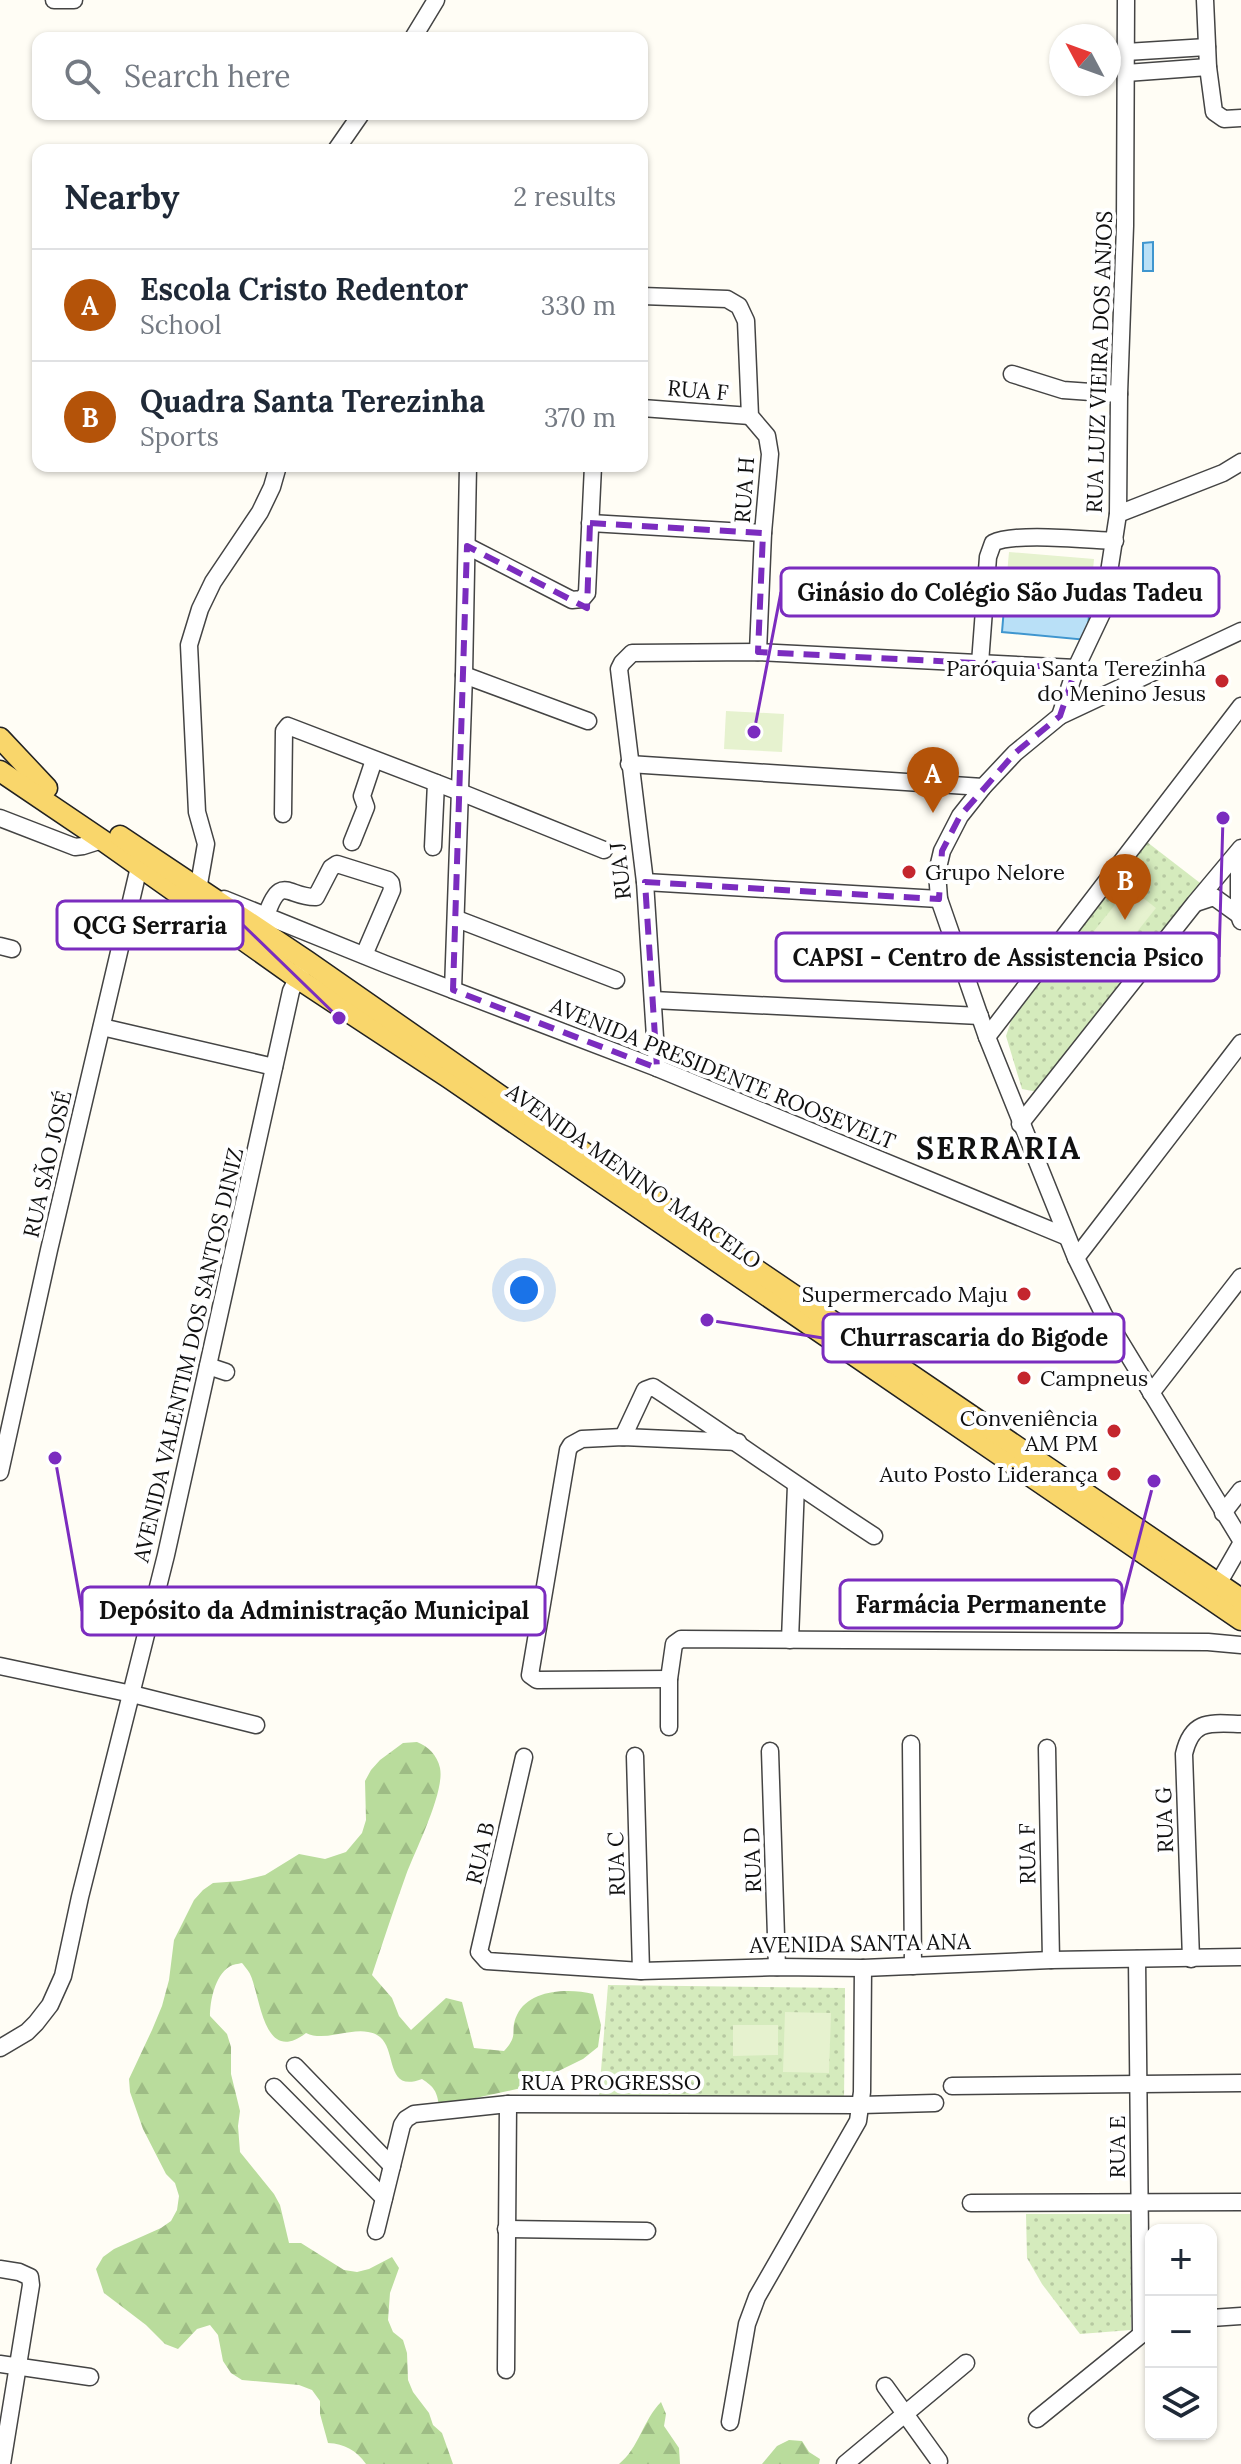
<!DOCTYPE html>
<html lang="en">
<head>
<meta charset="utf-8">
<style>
	:root { --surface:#fff; --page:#f2f2f3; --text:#1f2937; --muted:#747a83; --line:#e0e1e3; --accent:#b45309 }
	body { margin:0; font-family:Lora,serif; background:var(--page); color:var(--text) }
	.controls { position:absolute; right:24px; bottom:24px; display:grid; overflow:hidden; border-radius:16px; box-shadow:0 2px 6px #0004 }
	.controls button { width:72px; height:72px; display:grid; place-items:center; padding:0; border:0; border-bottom:2px solid var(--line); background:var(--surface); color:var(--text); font:40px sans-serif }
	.compass { position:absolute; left:1049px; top:24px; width:72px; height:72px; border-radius:50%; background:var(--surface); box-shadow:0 2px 6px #0004; rotate:311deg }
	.you { position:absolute; left:524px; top:1290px; width:28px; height:28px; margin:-20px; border:6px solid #fff; border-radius:50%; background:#1a73e8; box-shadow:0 0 0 12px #1a73e833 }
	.badge { display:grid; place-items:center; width:52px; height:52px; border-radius:50%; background:var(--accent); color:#fff; font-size:26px; font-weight:700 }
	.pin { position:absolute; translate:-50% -66px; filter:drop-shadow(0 2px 4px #0008) }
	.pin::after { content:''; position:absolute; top:42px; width:28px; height:24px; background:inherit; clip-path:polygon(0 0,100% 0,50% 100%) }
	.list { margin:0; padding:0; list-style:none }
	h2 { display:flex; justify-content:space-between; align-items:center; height:104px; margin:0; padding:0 32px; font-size:34px }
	h2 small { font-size:26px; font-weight:400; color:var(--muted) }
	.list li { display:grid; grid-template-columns:52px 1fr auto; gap:24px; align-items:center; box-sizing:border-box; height:112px; padding:0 32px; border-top:2px solid var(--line) }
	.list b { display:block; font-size:30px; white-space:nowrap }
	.list p { margin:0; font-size:26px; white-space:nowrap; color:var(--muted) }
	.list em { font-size:26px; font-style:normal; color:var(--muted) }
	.icon { flex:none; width:44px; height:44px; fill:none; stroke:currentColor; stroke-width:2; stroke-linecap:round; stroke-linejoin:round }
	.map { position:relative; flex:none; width:1241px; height:2464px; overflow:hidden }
	.search { position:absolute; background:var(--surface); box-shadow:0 2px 6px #0004; left:32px; top:32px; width:616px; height:88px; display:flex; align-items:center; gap:20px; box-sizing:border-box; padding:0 28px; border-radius:16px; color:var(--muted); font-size:30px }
	.panel { position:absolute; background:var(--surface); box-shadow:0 2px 6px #0004; left:32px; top:144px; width:616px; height:328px; border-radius:16px }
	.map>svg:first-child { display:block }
	.forest { fill:url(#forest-firs) }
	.park { fill:url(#park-dots) }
	.pitch { fill:#e6f2cf }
	.water { fill:#b9e0f7; stroke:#3f96cf; stroke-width:2 }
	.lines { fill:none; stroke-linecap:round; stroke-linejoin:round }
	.minor-casing { stroke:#444; stroke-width:19 }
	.major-casing { stroke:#222; stroke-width:23 }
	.minor { stroke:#fff; stroke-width:16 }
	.major { stroke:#f9d66b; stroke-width:20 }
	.marked { fill:none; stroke:#7b2cbf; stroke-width:6; stroke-dasharray:16 10; stroke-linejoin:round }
	.poi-dot { fill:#c4262e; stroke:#fff; stroke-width:3 }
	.labels { text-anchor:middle; stroke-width:8; stroke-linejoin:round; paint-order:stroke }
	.street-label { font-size:22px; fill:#111; stroke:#fff }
	.poi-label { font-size:22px; fill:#111; stroke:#fff; text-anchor:end }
	.district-label { font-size:30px; font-weight:bold; letter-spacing:2px; fill:#111; stroke:#fff }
	.leader { fill:none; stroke:#7b2cbf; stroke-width:3 }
	.callout-dot { fill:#7b2cbf; stroke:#fff; stroke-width:3 }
	.callout { fill:#fff; stroke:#7b2cbf; stroke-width:3 }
	.callout-label { font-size:24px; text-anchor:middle; font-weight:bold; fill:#111 }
</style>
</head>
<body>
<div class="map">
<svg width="1241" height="2464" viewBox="0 0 1241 2464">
	<defs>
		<pattern id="forest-firs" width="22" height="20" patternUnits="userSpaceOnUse" patternTransform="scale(2)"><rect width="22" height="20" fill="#b9dc9c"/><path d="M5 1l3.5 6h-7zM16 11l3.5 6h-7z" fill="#9ebc85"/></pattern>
		<pattern id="park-dots" width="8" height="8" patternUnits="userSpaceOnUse" patternTransform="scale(2)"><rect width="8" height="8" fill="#d5ebbd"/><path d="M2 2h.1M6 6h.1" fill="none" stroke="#b6c8a1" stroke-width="1.8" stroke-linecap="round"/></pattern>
	</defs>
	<rect width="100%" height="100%" fill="#fffdf5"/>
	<g class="forest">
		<path d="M417 1742C429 1747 437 1755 440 1768 445 1792 415 1851 406 1875 394 1908 383 1942 372 1975L392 1998 399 2016 411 2030 446 1998 462 2002 474 2048 504 2051C520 2034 509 2031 517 2015 529 1989 569 1988 593 1994L601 2025 598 2047 583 2059 526 2087 439 2106C437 2091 434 2087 422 2079 385 2093 397 2051 380 2037 359 2021 328 2044 306 2033 263 2066 261 1997 250 1974 250 1973 243 1964 242 1963 238 1964 233 1964 229 1967 215 1976 210 2001 210 2016L227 2034 231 2047V2074L240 2111 238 2126 240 2152 274 2194 280 2205 289 2243H301L344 2270 357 2272 369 2269 392 2257 399 2268 390 2293 388 2320 393 2332 403 2340 407 2353 408 2380 413 2392 429 2413 433 2425 442 2433 453 2464H366C356 2450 345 2444 328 2443L320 2414V2401L312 2390 299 2385 242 2380 231 2373 223 2361 218 2335 210 2325 197 2329 178 2349 165 2344 146 2325 104 2293 96 2269 103 2257 114 2249 161 2228 171 2221 177 2210 179 2196 175 2183 166 2174 143 2129 130 2092 129 2079 152 2030 162 2006 169 1980 174 1940 194 1900 203 1890 213 1883 240 1881 265 1875 299 1854 325 1859 346 1852 362 1833 366 1820 365 1781 371 1770 380 1760 403 1743Z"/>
		<path d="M661 2402 666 2414 664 2426 679 2448 680 2464H619C639 2448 643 2420 661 2402Z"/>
		<polygon points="789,2440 802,2441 809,2452 820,2459 819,2464 762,2464 777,2446"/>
	</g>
	<g class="park">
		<polygon points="1147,842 1204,886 1038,1092 1022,1089 1006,1036 1011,1021"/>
		<polygon points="608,1985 845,1988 844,2103 598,2107"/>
		<polygon points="1026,2214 1133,2214 1131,2330 1080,2334 1042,2284 1027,2258"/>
	</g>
	<g class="pitch">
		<polygon points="1009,552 1094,559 1090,603 1005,596"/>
		<polygon points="726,711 784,714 782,752 724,749"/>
		<polygon points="1129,887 1156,908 1121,952 1094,931"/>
		<polygon points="785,2012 831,2013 829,2073 783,2072"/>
		<polygon points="733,2025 778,2025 778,2055 733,2056"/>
	</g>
	<g class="water">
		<polygon points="1153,242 1153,271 1143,271 1143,243"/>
		<polygon points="1005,596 1090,603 1087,640 1002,632"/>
	</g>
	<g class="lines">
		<g class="minor-casing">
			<g id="minor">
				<polyline points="54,0 74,0"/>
				<polyline points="1205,0 1208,67 1214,112 1224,119 1241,118"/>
				<polyline points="413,38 436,0"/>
				<polyline points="1126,52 1207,47"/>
				<polyline points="1126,73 1208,67"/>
				<polyline points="336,150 361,114"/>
				<polyline points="642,296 727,299 739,306 746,321 750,416 767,436 770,454 763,533 758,652"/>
				<polyline points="1012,374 1063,390 1119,394"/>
				<polyline points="642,408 750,416"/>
				<polyline points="1118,514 1223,473 1241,462"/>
				<polyline points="590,523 763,533"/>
				<polyline points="467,546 572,600 582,599 587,593 593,466"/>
				<polyline points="1241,631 1060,716 1015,753 983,787 960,816 942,851 937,872 939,899 987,1037 1076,1258 1104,1315 1241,1540"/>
				<path d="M980 663 988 557 993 543C1014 532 1088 540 1115 541"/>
				<polyline points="464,675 588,721"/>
				<polyline points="1060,716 1076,668 1103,611 1118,514 1119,394 1125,226 1126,0"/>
				<polyline points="629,764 983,787"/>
				<polyline points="283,814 284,731 288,726 460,792 604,850"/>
				<polyline points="0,818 75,847 83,846 102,840"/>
				<polyline points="352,842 366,807 362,796 374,760"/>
				<polyline points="433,847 436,783"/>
				<polyline points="1239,851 1239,915 1241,921"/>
				<polyline points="645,882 939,899"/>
				<polyline points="198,890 206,844 197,812 189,645 200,609 213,582 260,512 272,487 278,466"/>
				<polyline points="224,899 385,964 657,1068 1065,1236"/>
				<polyline points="1196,903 1214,897 1239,915"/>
				<path d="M266 916C281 872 288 898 316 897L331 868 337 864 388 880 391 883 392 890 364 955"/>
				<polyline points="457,919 616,980"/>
				<polyline points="0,946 12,949"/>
				<polyline points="453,990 464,675 468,466"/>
				<polyline points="653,1000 980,1016"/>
				<polyline points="102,1027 274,1067"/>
				<polyline points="987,1037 1241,706"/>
				<polyline points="657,1068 645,882 619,669 622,663 632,653 758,652 1076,668"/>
				<polyline points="1020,1124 1195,903 1241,848"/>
				<polyline points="1076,1258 1241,1043"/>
				<polyline points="208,1366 226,1372"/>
				<polyline points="1151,1393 1241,1277"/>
				<path d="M623 1437 645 1390 653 1387C728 1436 800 1488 874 1536"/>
				<polyline points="0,1472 49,1250 139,867"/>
				<polyline points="1223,1513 1241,1490"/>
				<polyline points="1214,1591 1241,1544"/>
				<polyline points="790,1640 796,1485"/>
				<polyline points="0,1666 132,1694 256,1725"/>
				<polyline points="669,1679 537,1680 530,1675 568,1450 571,1445 582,1439 623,1437 738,1442"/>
				<polyline points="669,1727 669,1679 674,1644 681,1639 1208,1642 1241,1645"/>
				<polyline points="911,1744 913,1966"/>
				<polyline points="1047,1748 1051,1960"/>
				<polyline points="770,1751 777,1967"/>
				<polyline points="635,1756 641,1971"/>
				<polyline points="524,1757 479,1952 487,1961 641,1971 777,1967 863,1968 1051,1960 1241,1957"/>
				<polyline points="1137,1959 1141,2334"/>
				<path d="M1191 1959 1184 1754C1192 1719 1210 1723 1241 1724"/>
				<polyline points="0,2048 27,2032 36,2023 50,2005 63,1976 80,1897 166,1555 291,991 302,969"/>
				<polyline points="295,2066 392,2166"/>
				<polyline points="952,2086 1241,2083"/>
				<polyline points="274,2087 384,2198"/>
				<polyline points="971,2203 1241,2202"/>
				<polyline points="506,2229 647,2231"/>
				<polyline points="376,2231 402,2125 406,2119 414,2114 508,2104 861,2105 935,2103"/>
				<polyline points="0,2269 19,2272 30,2277 31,2285 2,2464"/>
				<polyline points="1211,2318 1241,2316"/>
				<polyline points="0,2364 90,2377"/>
				<polyline points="506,2370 508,2104"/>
				<polyline points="885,2386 939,2461"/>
				<polyline points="1037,2419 1148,2329"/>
				<polyline points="730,2422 747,2324 757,2297 858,2121 862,2092 863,1968"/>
				<polyline points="845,2464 966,2363"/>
			</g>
		</g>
		<g class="major-casing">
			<g id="major">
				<polyline points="0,738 47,788"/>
				<polyline points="0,771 102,840 297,978 449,1078 1241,1620"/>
				<polyline points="120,836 307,961 502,1097 1241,1599"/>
			</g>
		</g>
		<use href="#minor" class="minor"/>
		<use href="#major" class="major"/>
	</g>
	<path class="marked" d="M590 523 763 533 758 652 1076 668 1060 716 1015 753 960 816 942 851 939 899 645 882 657 1068 453 990 467 546 587 608Z"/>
	<g class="poi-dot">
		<circle cx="1222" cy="681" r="8"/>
		<circle cx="909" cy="872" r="8"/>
		<circle cx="1024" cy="1294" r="8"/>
		<circle cx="1024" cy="1378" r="8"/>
		<circle cx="1114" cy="1431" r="8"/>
		<circle cx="1114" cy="1474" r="8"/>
	</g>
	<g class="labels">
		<g class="street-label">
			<text transform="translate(1099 362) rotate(-88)" y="8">RUA LUIZ VIEIRA DOS ANJOS</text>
			<text transform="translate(698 390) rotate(5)" y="8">RUA F</text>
			<text transform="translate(744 490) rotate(-86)" y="8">RUA H</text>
			<text transform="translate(620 871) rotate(-96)" y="8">RUA J</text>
			<text transform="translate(723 1073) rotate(22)" y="8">AVENIDA PRESIDENTE ROOSEVELT</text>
			<text transform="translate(47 1164) rotate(-77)" y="8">RUA SÃO JOSÉ</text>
			<text transform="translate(634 1176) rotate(35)" y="8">AVENIDA MENINO MARCELO</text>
			<text transform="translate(188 1355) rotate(-77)" y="8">AVENIDA VALENTIM DOS SANTOS DINIZ</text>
			<text transform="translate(1164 1820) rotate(-92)" y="8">RUA G</text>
			<text transform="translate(480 1853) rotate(-77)" y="8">RUA B</text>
			<text transform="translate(1027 1854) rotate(-91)" y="8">RUA F</text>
			<text transform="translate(752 1860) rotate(-92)" y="8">RUA D</text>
			<text transform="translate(616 1864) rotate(-92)" y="8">RUA C</text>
			<text transform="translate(860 1943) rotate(-1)" y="8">AVENIDA SANTA ANA</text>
			<text x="611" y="2090">RUA PROGRESSO</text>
			<text transform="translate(1117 2147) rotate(-90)" y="8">RUA E</text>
		</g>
		<g class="poi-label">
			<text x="1206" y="676">Paróquia Santa Terezinha<tspan x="1206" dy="25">do Menino Jesus</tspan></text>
			<text x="925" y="880" text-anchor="start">Grupo Nelore</text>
			<text x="1008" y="1302">Supermercado Maju</text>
			<text x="1040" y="1386" text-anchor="start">Campneus</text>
			<text x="1098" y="1426">Conveniência<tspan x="1098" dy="25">AM PM</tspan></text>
			<text x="1098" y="1482">Auto Posto Liderança</text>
		</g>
		<g class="district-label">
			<text x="999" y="1159">SERRARIA</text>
		</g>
	</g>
	<path class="leader" d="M754 732L781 592M339 1018L243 925M1223 818L1219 957M707 1320L823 1338M1154 1481L1122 1604M55 1458L82 1611"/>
	<g class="callout-dot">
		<circle cx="754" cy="732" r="8"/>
		<circle cx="339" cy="1018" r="8"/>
		<circle cx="1223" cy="818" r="8"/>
		<circle cx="707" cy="1320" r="8"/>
		<circle cx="1154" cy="1481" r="8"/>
		<circle cx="55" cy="1458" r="8"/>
	</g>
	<g class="callout">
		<rect x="781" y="568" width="438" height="48" rx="8"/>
		<rect x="57" y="901" width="186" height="48" rx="8"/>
		<rect x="776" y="933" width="443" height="48" rx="8"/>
		<rect x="823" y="1314" width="301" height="48" rx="8"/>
		<rect x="840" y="1580" width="282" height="48" rx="8"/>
		<rect x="82" y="1587" width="463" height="48" rx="8"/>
	</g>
	<g class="callout-label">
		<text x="1000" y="601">Ginásio do Colégio São Judas Tadeu</text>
		<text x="150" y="934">QCG Serraria</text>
		<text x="998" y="966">CAPSI - Centro de Assistencia Psico</text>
		<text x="974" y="1346">Churrascaria do Bigode</text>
		<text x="981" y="1613">Farmácia Permanente</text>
		<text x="314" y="1619">Depósito da Administração Municipal</text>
	</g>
</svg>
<div class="controls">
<button>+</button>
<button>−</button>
<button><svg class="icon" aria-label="layers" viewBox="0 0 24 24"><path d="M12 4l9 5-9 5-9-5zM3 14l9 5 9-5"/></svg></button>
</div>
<svg class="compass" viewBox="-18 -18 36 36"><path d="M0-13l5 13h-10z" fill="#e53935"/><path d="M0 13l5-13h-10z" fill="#747a83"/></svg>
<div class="you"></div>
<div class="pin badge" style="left:933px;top:813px">A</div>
<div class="pin badge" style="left:1125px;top:920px">B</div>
<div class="search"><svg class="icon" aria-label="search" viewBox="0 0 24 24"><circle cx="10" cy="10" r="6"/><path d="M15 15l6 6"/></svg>Search here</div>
<section class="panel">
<h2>Nearby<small>2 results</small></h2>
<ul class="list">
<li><span class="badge">A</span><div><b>Escola Cristo Redentor</b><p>School</p></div><em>330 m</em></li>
<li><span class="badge">B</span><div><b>Quadra Santa Terezinha</b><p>Sports</p></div><em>370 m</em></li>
</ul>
</section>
</div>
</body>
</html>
